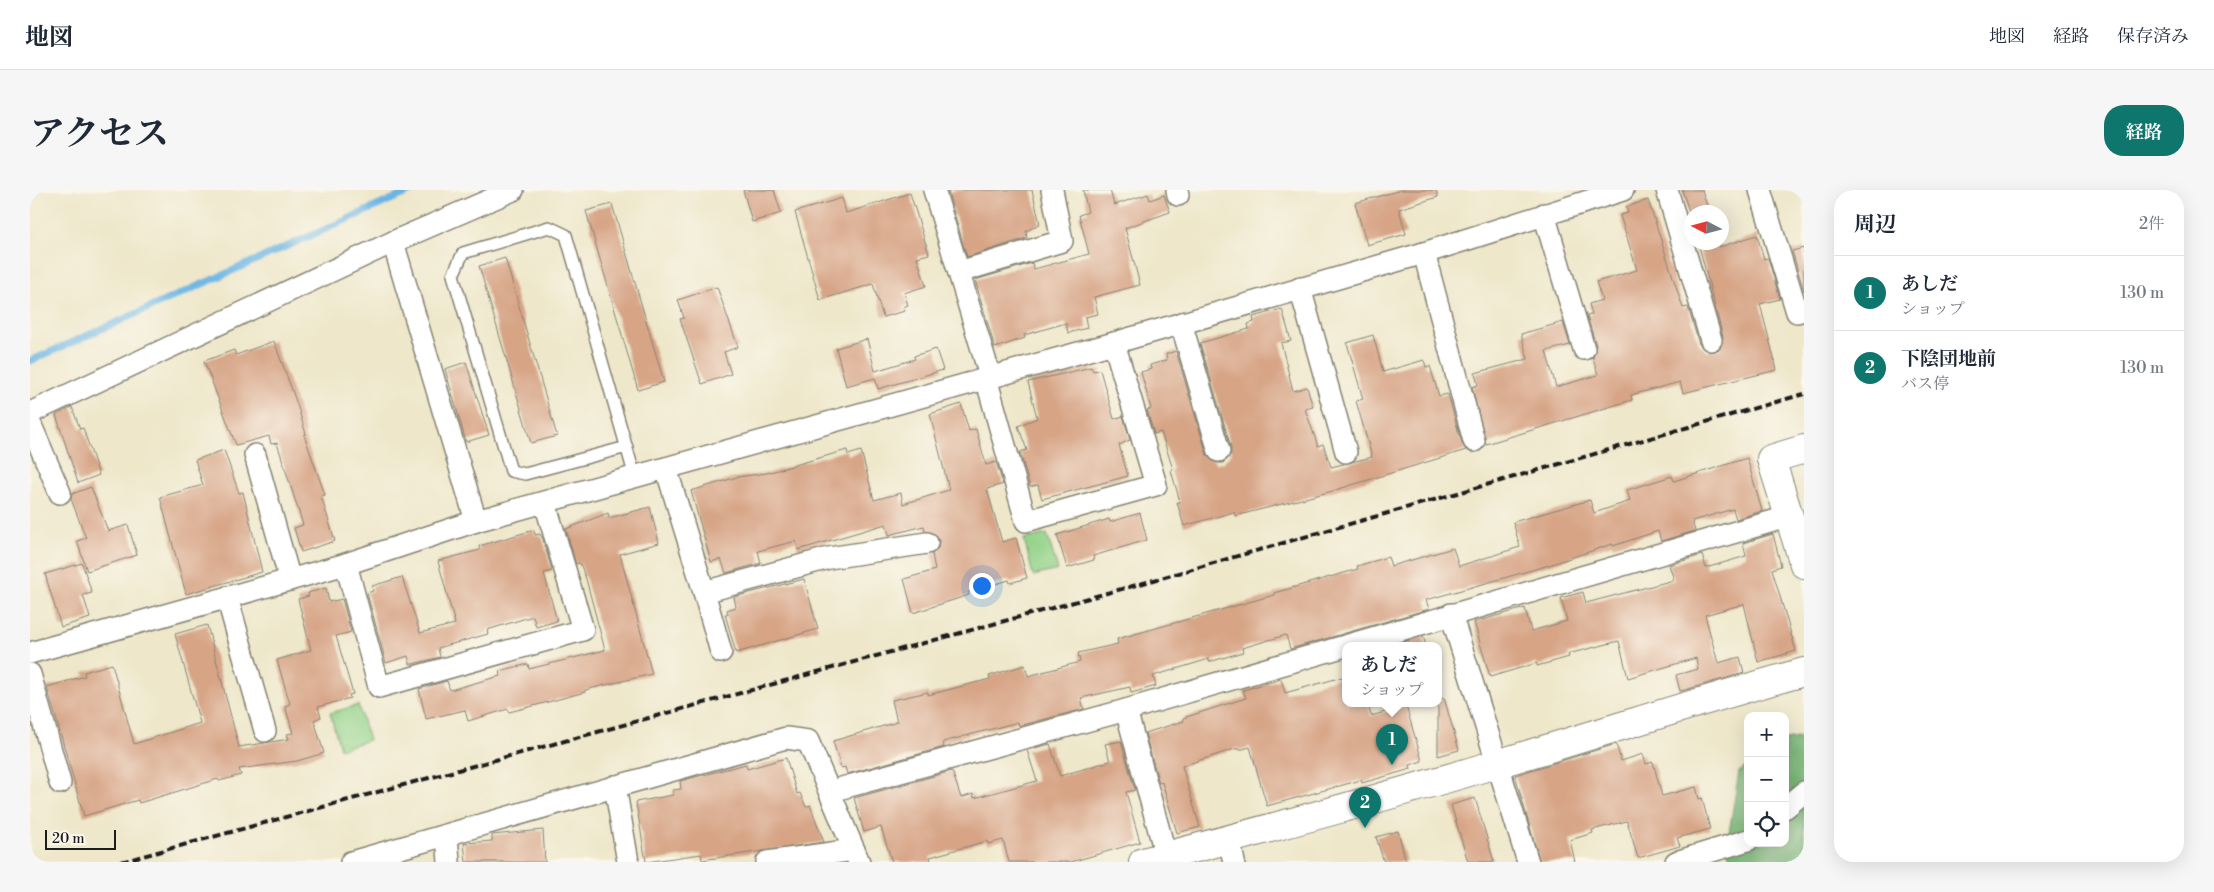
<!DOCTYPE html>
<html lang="ja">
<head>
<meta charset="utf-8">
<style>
	:root { --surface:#fff; --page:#f6f6f7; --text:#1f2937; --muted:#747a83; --line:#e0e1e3; --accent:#0f766e }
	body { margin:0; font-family:"Libre Bodoni","Noto Serif JP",serif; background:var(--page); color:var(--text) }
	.controls { position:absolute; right:15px; bottom:15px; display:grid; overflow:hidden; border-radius:10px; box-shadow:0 5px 20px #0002 }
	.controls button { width:45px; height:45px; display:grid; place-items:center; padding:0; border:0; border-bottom:1px solid var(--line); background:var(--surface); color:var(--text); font:25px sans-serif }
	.compass { position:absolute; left:1654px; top:15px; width:45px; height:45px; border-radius:50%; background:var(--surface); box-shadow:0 5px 20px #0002; rotate:276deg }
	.scale { position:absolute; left:15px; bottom:12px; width:71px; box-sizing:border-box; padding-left:5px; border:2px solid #1c1c1c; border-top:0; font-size:14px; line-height:18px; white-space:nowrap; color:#1c1c1c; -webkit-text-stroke:4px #fbf7ec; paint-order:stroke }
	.you { position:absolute; left:951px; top:395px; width:18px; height:18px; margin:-12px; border:4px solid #fff; border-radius:50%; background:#1a73e8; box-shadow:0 0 0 8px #1a73e833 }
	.badge { display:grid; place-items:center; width:32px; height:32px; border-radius:50%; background:var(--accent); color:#fff; font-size:16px; font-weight:700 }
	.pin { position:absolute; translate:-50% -41px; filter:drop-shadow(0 1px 2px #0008) }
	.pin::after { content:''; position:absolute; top:26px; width:18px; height:15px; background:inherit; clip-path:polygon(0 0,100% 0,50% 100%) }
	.popup { position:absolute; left:1312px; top:452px; width:100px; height:65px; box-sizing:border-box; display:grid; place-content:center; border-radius:10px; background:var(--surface); filter:drop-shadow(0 1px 4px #0005); font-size:16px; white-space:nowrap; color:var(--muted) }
	.popup b { font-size:19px; color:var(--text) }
	.popup::after { content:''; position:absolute; left:50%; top:100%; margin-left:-10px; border:10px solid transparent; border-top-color:var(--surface) }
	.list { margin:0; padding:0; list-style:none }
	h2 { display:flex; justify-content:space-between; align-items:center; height:65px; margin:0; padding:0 20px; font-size:21px }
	h2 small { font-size:16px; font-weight:400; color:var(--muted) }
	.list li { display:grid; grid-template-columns:32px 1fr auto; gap:15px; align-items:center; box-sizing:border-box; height:75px; padding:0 20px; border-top:1px solid var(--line) }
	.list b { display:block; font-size:19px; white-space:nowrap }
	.list p { margin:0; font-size:16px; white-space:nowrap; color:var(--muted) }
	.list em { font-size:16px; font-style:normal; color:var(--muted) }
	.icon { flex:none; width:28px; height:28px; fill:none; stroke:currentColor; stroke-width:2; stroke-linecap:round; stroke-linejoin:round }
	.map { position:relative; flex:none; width:1774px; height:672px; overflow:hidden; border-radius:20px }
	header { display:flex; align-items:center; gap:30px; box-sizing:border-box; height:70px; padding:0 25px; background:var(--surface); border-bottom:1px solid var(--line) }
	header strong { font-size:24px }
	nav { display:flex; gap:28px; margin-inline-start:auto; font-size:18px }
	.intro { display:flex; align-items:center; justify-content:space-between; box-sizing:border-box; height:120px; padding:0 30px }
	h1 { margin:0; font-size:35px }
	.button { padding:12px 22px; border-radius:20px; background:var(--accent); color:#fff; font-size:18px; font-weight:700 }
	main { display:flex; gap:30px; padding:0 30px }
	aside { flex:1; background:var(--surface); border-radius:20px; box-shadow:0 5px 20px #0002 }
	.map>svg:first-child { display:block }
	.green { fill:#93d288; stroke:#587752 }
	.forest { fill:#76b474; stroke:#496848 }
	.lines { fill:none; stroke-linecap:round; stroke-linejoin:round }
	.stream { stroke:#6bb5e4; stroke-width:7 }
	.building { fill:#d7a486 }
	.lane-casing { stroke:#858273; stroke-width:14 }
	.street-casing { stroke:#858273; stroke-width:24 }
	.secondary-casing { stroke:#858273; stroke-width:30 }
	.lane { stroke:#fff; stroke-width:11 }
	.street { stroke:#fff; stroke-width:21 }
	.secondary { stroke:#fff; stroke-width:28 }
	.rail { stroke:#1c1c1c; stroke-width:4; stroke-dasharray:8 4; stroke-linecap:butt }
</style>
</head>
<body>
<header>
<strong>地図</strong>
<nav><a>地図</a><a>経路</a><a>保存済み</a></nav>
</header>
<div class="intro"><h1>アクセス</h1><a class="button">経路</a></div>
<main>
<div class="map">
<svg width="1774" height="672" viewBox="0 0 1774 672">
	<rect width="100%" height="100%" fill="#fbf7ec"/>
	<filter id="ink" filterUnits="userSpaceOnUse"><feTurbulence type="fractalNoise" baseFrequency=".02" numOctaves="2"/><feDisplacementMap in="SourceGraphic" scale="10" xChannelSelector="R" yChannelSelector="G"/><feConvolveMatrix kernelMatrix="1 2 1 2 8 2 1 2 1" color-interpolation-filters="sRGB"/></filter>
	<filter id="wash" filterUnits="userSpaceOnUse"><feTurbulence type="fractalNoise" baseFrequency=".0096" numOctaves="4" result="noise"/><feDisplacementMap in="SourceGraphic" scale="20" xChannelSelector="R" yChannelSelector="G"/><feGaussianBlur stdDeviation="1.12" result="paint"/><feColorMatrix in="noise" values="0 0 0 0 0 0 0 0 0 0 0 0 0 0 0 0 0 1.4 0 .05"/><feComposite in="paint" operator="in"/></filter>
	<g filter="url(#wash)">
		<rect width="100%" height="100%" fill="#eee7ca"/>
		<g class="green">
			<polygon points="1017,344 1028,380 1003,386 994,349"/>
			<polygon points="328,515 339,550 310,559 300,523"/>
		</g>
		<polygon class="forest" points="1774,547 1774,672 1704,672 1696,660 1709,582 1718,575 1718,653 1755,653 1755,550"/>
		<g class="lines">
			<polyline class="stream" points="0,171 383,0"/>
		</g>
		<g id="blocks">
			<g class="building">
				<polygon points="713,0 744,0 751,23 722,32"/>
				<polygon points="928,0 1002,0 1010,34 996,41 997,48 937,67 918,2"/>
				<polygon points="1053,0 1080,0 1084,15 1118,4 1120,10 1134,5 1140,22 1095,38 1110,95 1064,107 1068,124 1055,127 1057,138 1038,143 1036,133 994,145 995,148 965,158 945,90 1002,73 1004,79 1059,64 1049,25 1058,22"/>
				<polygon points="1371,0 1406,0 1408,7 1369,19 1376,44 1337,55 1325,13"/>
				<polygon points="1652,0 1672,0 1679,22 1662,22 1662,31"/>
				<polygon points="880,3 899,64 887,67 896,96 874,103 878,115 873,117 875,121 853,127 843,94 790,110 765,22 812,8 816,23"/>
				<polygon points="1618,10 1653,118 1658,117 1669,154 1678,162 1690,159 1693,147 1668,52 1687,52 1689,57 1727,45 1734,69 1738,68 1750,109 1730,114 1747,180 1653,203 1650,192 1601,205 1602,210 1456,254 1442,197 1448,195 1445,183 1498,169 1491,144 1533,132 1540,155 1516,161 1526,197 1568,185 1563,168 1566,155 1557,126 1562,125 1559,114 1572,110 1566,92 1607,80 1590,25 1598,23 1596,17"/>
				<polygon points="582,14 634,192 608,200 556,21"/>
				<polygon points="1774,58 1774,101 1762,61"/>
				<polygon points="475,68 527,246 501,253 449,76"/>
				<polygon points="687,97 708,157 694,162 701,184 672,194 650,129 654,128 648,110"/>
				<polygon points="1252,119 1261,151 1251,153 1263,201 1277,197 1283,217 1275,219 1288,256 1293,254 1301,277 1342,267 1326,211 1333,209 1317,153 1343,145 1353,182 1394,170 1396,177 1400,176 1409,206 1418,204 1432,254 1436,260 1299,302 1205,326 1204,322 1154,336 1147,312 1150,312 1141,280 1143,279 1131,242 1124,244 1117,220 1121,219 1111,182 1121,179 1120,175 1137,170 1136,164 1146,161 1177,265 1186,273 1193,273 1201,264 1201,257 1170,153 1219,139 1218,134 1224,132 1223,127"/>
				<polygon points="837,149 845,181 885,169 884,166 906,159 913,180 848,199 845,188 816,196 806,158"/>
				<polygon points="244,151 267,214 276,244 274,245 295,305 291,306 305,351 271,362 264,338 273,335 247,253 241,254 239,246 206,255 174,171 204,160 206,165"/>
				<polygon points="436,172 459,245 436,252 415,179"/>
				<polygon points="1061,177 1063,181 1070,180 1084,229 1093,226 1100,250 1089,255 1098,286 1012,309 1008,295 1000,297 990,262 997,260 988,236 1007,228 998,192"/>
				<polygon points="931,214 939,241 946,239 956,275 966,272 973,294 957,299 972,352 986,348 997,388 980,393 979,390 938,402 939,405 883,423 874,389 905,380 902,364 908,358 909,351 906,345 895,341 894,336 859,345 856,334 768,360 766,351 728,361 731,373 696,383 691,369 681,372 661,301 707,287 737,283 817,260 818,265 831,261 844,310 871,303 873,314 919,300 900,224"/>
				<polygon points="42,217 50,239 53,238 69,285 48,293 26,225"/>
				<polygon points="194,260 209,303 213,302 232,382 156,404 130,307 173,295 165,270"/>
				<polygon points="1717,268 1732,321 1706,329 1703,319 1662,331 1665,341 1631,351 1628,341 1583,356 1582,354 1516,376 1396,410 1399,419 1260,459 1256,445 1212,458 1213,462 1179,472 1179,469 1123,486 1126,496 1101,503 1100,497 1051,508 1054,519 989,536 988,532 913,552 914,557 817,584 815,577 811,578 803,551 867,532 862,510 898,502 898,505 960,489 959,486 995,475 998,486 1050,472 1048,463 1088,454 1087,449 1244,405 1244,403 1328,379 1327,376 1358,367 1361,376 1423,358 1429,376 1490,357 1483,332 1560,310 1564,323 1600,311 1597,300 1642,286 1644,291"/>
				<polygon points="61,297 78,341 98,335 107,365 57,381 47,351 56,348 41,309 42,304"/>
				<polygon points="620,317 629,353 590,364 622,484 555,500 555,502 507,515 479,522 478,519 438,531 435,520 396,529 389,499 417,491 420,500 470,486 469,481 498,474 499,479 575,460 556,389 550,373 546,374 536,339 578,323 579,328"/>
				<polygon points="1110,323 1117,350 1063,366 1064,370 1037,378 1027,345 1079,329 1080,332"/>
				<polygon points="504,340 505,345 510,344 513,349 522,381 514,383 527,431 506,437 503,426 457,440 458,444 408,458 410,467 383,474 380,474 378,466 356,473 337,403 343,401 342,396 372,387 390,443 425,434 408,371 450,360 449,356"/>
				<polygon points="1743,344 1751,376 1742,379 1766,461 1728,472 1714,414 1675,425 1688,473 1710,467 1714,483 1655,500 1650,501 1646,485 1668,479 1666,468 1598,488 1589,451 1538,464 1539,467 1507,476 1507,473 1460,487 1444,432 1495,418 1501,441 1537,431 1531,408 1553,402 1556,413 1644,390 1639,375 1672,365 1676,378 1716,366 1713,353"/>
				<polygon points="52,373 62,403 53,405 60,428 31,437 15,384"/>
				<polygon points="774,389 788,439 706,463 695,424 698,424 697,420 706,417 704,407"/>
				<polygon points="296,398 299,412 312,409 321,442 306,446 323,504 319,505 320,508 288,517 291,527 284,530 294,563 267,571 209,579 211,585 189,591 188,589 109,613 108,610 54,626 17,497 55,486 54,482 82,474 104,554 170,533 145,444 177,435 209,557 259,549 257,544 263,543 255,516 260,514 247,470 281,460 268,409 279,406 278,403"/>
				<polygon points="1393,446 1396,456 1359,456"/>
				<polygon points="1316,486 1316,514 1338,514 1341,526 1376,516 1392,571 1380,575 1381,579 1332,593 1331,590 1237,616 1220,557 1209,560 1208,558 1152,576 1170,637 1147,643 1132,592 1129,593 1115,543 1154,531 1153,528 1216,508 1213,500 1251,489 1255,503"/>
				<polygon points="1414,508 1429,560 1408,566 1408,509"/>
				<polygon points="1091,551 1105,600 1096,602 1110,652 1041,672 979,672 973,650 958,654 957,651 900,667 901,672 862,672 851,637 834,642 824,608 922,581 931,608 943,604 944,608 1007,591 997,560 1020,554 1030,586 1080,571 1075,554"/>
				<polygon points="1586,554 1591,571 1613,564 1616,574 1623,572 1632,606 1666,597 1669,609 1672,608 1680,639 1647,648 1650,656 1608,668 1597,631 1562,640 1563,643 1540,650 1545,672 1510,672 1485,585"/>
				<polygon points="756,568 767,604 770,603 776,617 780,615 794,652 672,670 671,664 616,672 606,612 643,605 643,600 651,599 650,591 716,574 717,579"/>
				<polygon points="1445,608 1464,672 1438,672 1421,615"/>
				<polygon points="513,640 515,672 436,672 434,653 462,651 462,645"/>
				<polygon points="1368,641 1376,672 1354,672 1346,647"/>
			</g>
		</g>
	</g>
	<g filter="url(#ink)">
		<use href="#blocks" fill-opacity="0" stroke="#858273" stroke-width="1"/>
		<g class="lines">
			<g class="lane-casing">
				<polyline id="lane" points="597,257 495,284 481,281 423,85 433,63 519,37 536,45 605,287"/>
			</g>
			<g class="street-casing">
				<g id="street">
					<polyline points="904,0 960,186"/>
					<polyline points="1147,0 1148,5"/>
					<polyline points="1637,0 1681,150"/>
					<polyline points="1730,0 1767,122 1774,120"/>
					<polyline points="1514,24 1554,159"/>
					<polyline points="363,52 446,331"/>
					<polyline points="1394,63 1444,251"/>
					<polyline points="929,82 1032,51 1022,0"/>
					<polyline points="1270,98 1316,262"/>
					<polyline points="1151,133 1189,261"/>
					<polyline points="956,188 996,331 1126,295 1084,153"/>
					<polyline points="0,223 363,52 483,0"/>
					<polyline points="0,233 30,303"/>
					<polyline points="225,265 260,390"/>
					<polyline points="636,278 674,402 799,368 897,353"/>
					<polyline points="316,374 349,497 553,440 515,313"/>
					<polyline points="674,402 691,462"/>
					<polyline points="197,407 235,541"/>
					<polyline points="1421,424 1498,672"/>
					<polyline points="0,463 316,374 446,331 1084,153 1394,63 1593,0"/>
					<polyline points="0,484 30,593"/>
					<polyline points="1096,520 1136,666"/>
					<polyline points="585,596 598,672"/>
					<polyline points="801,601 1096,520 1757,327"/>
					<polyline points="1755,618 1774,602"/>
					<polyline points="417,645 419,672"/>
					<polyline points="1199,649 1204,672"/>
					<polyline points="321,672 756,548 778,551 829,672"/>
					<polyline points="737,672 824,660"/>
					<polyline points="1646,672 1718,650"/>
				</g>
			</g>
			<g class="secondary-casing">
				<g id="secondary">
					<polyline points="1774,259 1741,269 1774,374"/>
					<path d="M1113 672C1231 641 1349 609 1466 574 1569 544 1671 510 1774 482"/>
				</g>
			</g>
			<use href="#lane" class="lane"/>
			<use href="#street" class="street"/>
			<use href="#secondary" class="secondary"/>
			<polyline class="rail" points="91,672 1110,394 1774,204"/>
		</g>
	</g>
</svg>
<div class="controls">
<button>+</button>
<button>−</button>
<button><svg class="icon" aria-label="locate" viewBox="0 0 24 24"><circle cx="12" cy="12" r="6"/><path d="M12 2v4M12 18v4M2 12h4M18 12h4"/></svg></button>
</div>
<svg class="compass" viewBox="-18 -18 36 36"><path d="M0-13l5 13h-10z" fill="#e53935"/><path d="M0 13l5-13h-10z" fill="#747a83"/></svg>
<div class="scale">20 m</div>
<div class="you"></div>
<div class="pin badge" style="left:1362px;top:575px">1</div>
<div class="popup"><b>あしだ</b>ショップ</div>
<div class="pin badge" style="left:1335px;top:638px">2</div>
</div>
<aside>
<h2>周辺<small>2件</small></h2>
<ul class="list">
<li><span class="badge">1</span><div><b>あしだ</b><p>ショップ</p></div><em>130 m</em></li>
<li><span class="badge">2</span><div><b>下陰団地前</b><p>バス停</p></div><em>130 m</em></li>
</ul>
</aside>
</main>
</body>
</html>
